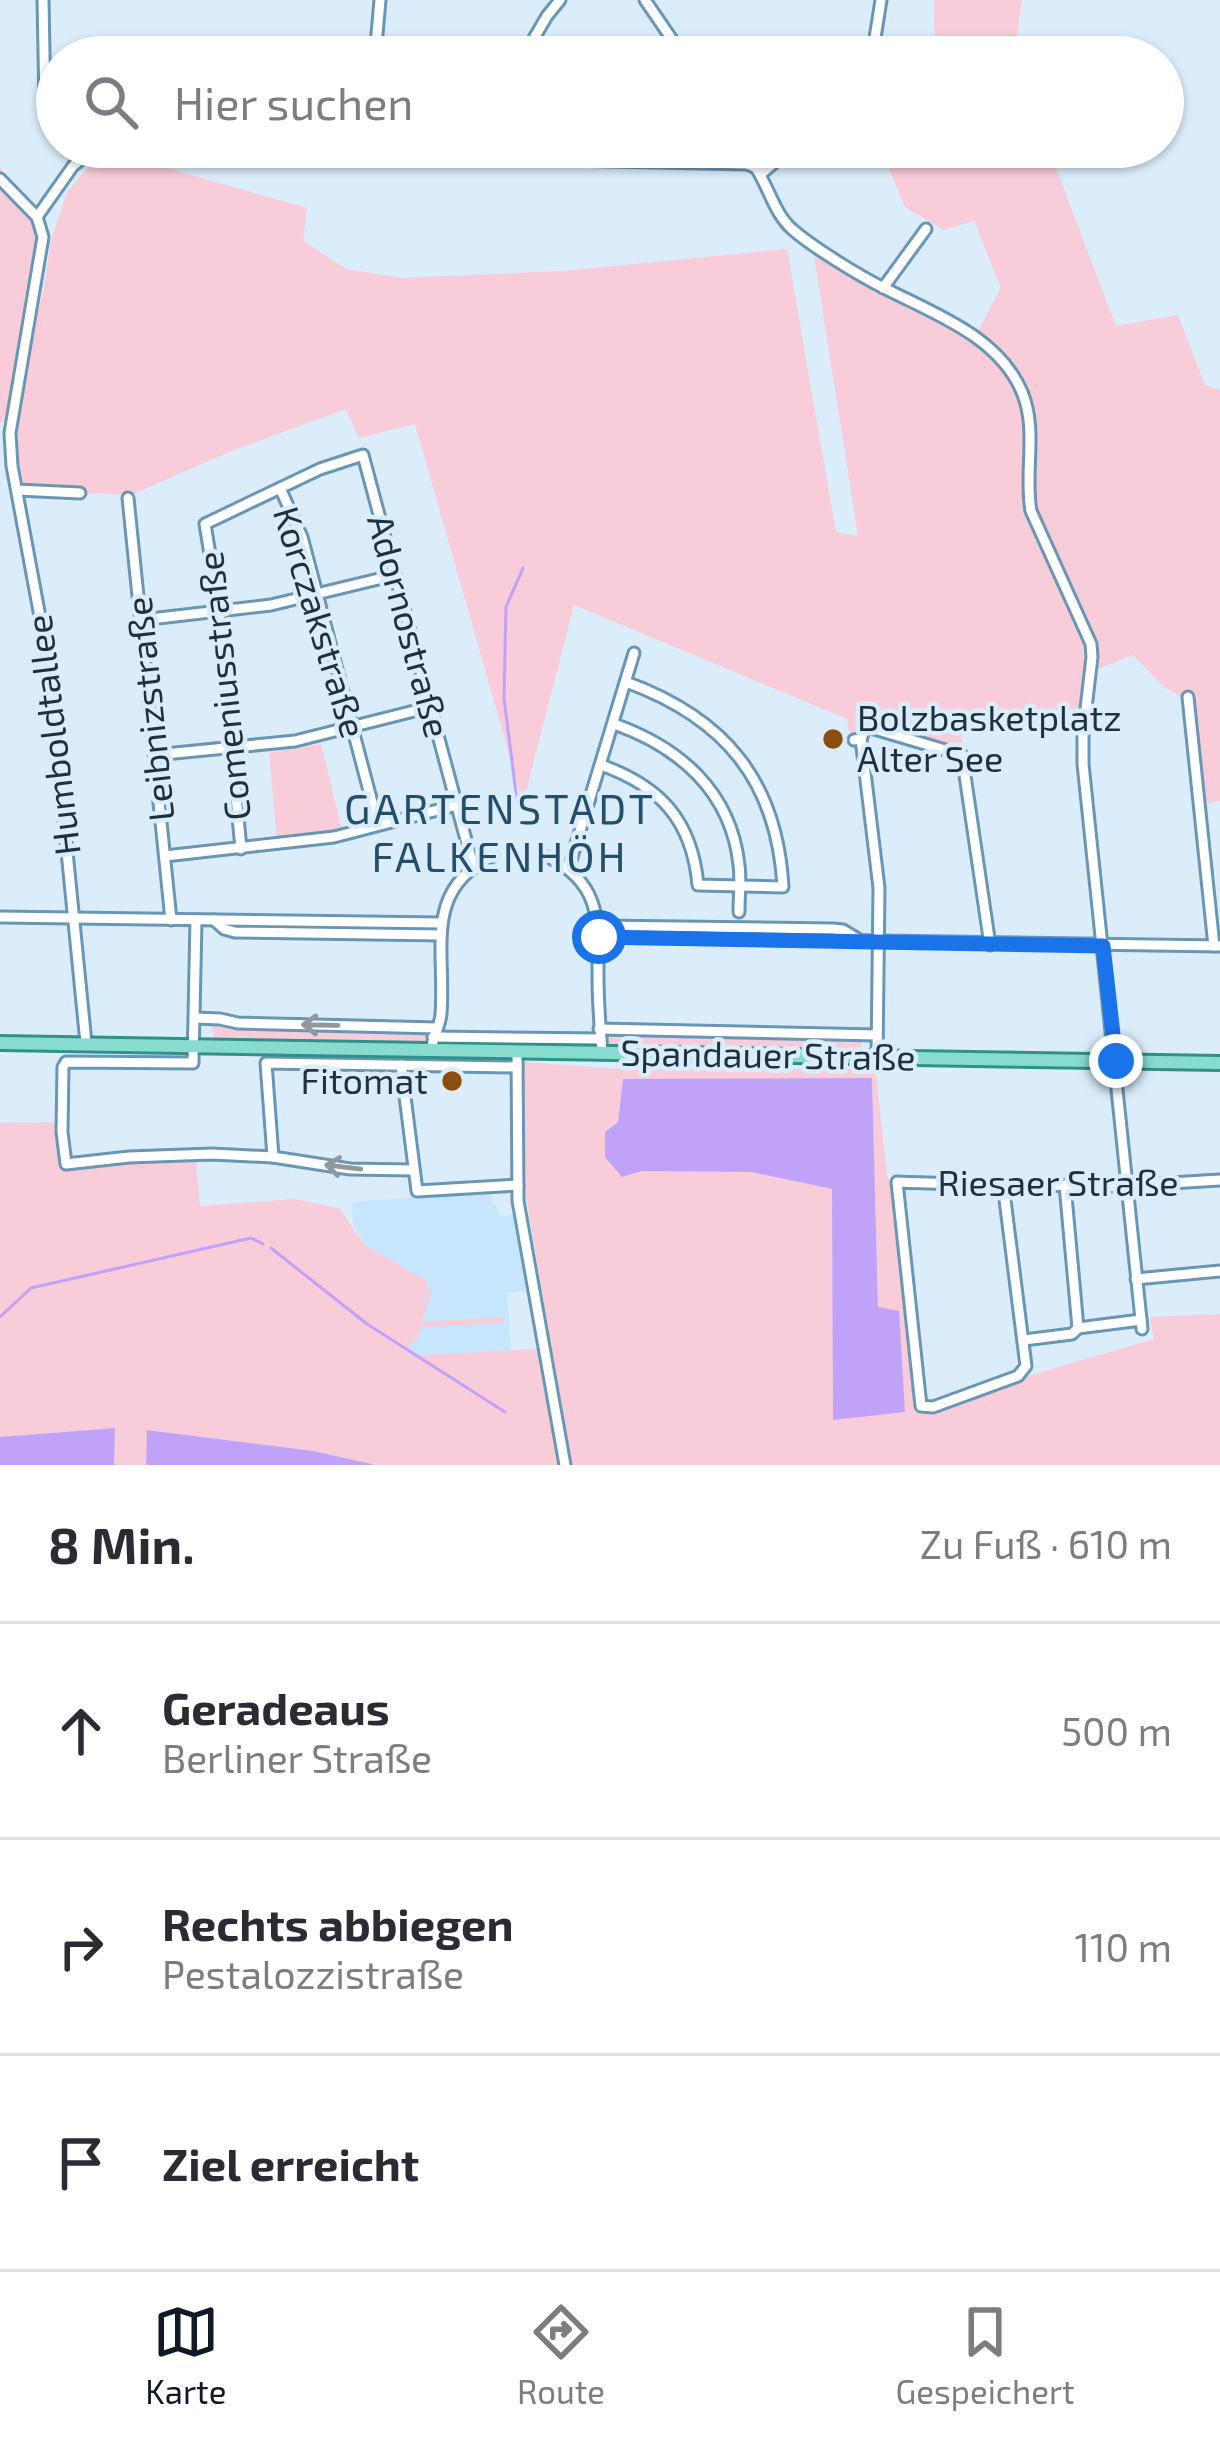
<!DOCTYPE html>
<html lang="de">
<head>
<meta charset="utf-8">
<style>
	:root { --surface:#fff; --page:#f7f7f7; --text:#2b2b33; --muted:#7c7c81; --line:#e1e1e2; --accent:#111827 }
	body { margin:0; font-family:"Exo 2",sans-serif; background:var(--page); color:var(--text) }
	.stop { position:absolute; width:36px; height:36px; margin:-27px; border:9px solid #1a73e8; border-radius:50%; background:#fff }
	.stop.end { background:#1a73e8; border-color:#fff; box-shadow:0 3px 12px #0008 }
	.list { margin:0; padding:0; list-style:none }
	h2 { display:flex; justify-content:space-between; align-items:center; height:156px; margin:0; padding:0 48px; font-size:51px }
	h2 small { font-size:39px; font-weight:400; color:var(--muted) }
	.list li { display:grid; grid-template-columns:78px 1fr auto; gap:36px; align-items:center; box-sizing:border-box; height:216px; padding:0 48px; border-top:3px solid var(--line) }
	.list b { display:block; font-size:45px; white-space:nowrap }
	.list p { margin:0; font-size:39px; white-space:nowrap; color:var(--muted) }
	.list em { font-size:39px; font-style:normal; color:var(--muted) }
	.icon { flex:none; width:66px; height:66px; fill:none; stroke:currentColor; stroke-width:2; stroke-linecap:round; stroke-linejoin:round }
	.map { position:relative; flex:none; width:1220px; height:1465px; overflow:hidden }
	.search { position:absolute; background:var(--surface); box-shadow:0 3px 9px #0004; left:36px; right:36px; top:36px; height:132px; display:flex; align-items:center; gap:30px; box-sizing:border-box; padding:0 42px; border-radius:66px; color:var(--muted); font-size:45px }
	.sheet { height:804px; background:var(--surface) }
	nav { display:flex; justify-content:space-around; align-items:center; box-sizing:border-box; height:168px; border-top:3px solid var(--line); background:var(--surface); font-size:33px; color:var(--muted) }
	nav a { display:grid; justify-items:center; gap:6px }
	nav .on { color:var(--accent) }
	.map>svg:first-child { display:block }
	.built { fill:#c5e6fd }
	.green { fill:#f8ccd8; fill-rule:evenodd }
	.water { fill:#c1a2f9 }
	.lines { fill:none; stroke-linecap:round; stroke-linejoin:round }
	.stream { stroke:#c1a2f9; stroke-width:3 }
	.minor-casing { stroke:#6996b5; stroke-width:15 }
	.major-casing { stroke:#309187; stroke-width:18 }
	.minor { stroke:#fff; stroke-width:9 }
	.major { stroke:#88dccf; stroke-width:12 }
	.oneway { stroke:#8e989e }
	.route { stroke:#1a73e8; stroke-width:15 }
	.poi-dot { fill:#8b4e0e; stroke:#dbedfb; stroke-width:4.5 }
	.labels { text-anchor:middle; stroke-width:9; stroke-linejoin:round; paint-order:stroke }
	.street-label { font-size:36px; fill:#1e313e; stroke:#dbedfb }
	.poi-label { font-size:36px; fill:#1e313e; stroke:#dbedfb; text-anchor:start }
	.quarter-label { font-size:42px; letter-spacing:3px; fill:#234f6c; stroke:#dbedfb }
</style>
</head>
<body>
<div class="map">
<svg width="1220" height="1465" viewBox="0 0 1220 1465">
	<rect width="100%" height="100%" fill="#dbedfb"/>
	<polygon class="built" points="491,1192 492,1204 496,1205 501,1216 513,1215 526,1291 507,1293 511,1351 408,1357 428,1282 365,1245 353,1224 352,1202"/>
	<g class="green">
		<polygon points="934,0 1022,0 1014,57 935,57"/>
		<polygon points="880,147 1048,147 1116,326 1178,315 1205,385 1220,390 1220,801 1198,804 1184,699 1163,686 1133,655 1090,672 1086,713 1013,719 962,732 962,755 866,724 857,734 850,735 847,719 574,605 523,803 415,424 359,438 346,409 234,450 131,495 17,490 10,416 0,424 0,167 37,217 42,228 19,374 44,289 51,240 67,192 103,150 307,208 303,241 346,269 402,278 563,271 787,249 836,532 858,536 812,243 973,340 1001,288 974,221 943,230 905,207"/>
		<polygon points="321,744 342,830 277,840 269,753"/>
		<polygon points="207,1021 418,1031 425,1033 428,1038 418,1046 214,1042 213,1030"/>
		<polygon points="609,1032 862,1039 861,1052 609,1049 605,1039"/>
		<path d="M524 1062 621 1069H872L876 1074 887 1175 893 1189 920 1411 932 1410 1031 1375 1154 1339 1150 1317 1220 1314V1465H571L523 1178ZM623 1079H872L878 1308 834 1420 832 1189 751 1172 641 1171 605 1132 618 1122Z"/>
		<polygon points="56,1122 57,1143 62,1168 76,1169 129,1161 196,1159 200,1206 294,1199 339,1208 365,1245 428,1282 421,1313 429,1288 432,1289 423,1322 503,1317 504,1323 424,1327 423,1322 417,1340 413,1339 408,1356 537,1349 558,1465 376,1465 313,1451 148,1430 146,1465 114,1465 115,1428 0,1437 0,1123"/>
	</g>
	<g class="water">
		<polygon points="872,1078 878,1307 899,1311 905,1412 833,1420 832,1189 751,1172 641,1171 622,1177 605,1157 605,1132 618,1122 623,1079"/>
		<polygon points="115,1428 114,1465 0,1465 0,1437"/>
		<polygon points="147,1430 313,1451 376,1465 146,1465"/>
	</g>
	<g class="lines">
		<g class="stream">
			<polyline points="517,801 504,698 506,607 523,568"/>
			<polyline points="271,1248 367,1324 505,1412"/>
			<polyline points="0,1317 31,1288 251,1238 263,1244"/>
		</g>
		<g class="minor-casing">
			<g id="minor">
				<polyline points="43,0 45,106"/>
				<polyline points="645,0 684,57"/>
				<polyline points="375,57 380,0"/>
				<polyline points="523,57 547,16 560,0"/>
				<polyline points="872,57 881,0"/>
				<polyline points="332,147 384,156 747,164"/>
				<path d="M745 147 747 164 756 168C769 188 775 215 793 230 814 248 861 277 886 289 935 314 999 337 1022 392 1038 430 1024 472 1031 511L1091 644 1092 657 1083 734V764L1142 1329"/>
				<polyline points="761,174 782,156 798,147"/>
				<polyline points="0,179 37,217 43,237 10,433 12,466 48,660 86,1043"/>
				<polyline points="37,217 73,166 96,147"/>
				<polyline points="883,288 926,229"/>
				<polyline points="280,488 302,537 378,825"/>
				<polyline points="17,490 80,493"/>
				<polyline points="128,498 171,920"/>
				<polyline points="141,620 271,605 395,575"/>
				<polyline points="1188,697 1214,946"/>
				<path d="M614 724C679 747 731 791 739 865 741 880 739 896 739 912"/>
				<polyline points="861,739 865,729 871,728 962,755 990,945"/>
				<polyline points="854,740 861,739 879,888 877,1058"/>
				<polyline points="155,755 295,741 430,707"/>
				<path d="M601 765C660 786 692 820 698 885L783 887C777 781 725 718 626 682"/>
				<polyline points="241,849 218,603 205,524 320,469 363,455 473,866"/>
				<polyline points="165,856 334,837 457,805"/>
				<path d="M548 857C603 884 598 923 598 977 598 1003 600 1027 602 1053"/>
				<polyline points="569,867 634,653"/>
				<polyline points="0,917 441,923"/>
				<polyline points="196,920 193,1063 66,1062 63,1067 62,1132 66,1164 129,1157 212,1154 273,1157 350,1169 413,1170"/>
				<polyline points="214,920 224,929 235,932 441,935"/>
				<polyline points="599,926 833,929 843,930 858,939"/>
				<polyline points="599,937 1220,946"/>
				<polyline points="195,1018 220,1019 238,1023 437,1028"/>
				<polyline points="599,1029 877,1035"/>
				<polyline points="433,1037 601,1039"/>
				<path d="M431 1050C433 1037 440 1026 441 1014 446 950 422 890 493 856"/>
				<polyline points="517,1052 518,1201 565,1465"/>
				<polyline points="401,1065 417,1191 518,1185"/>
				<polyline points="273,1157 266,1063 517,1067"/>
				<path d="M1003 1184 1026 1366 1018 1376 933 1407 921 1406 897 1182C971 1185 1045 1185 1120 1186L1220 1180"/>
				<polyline points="1136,1279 1220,1271"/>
				<polyline points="1078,1328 1141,1320"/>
				<polyline points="1024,1340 1072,1334 1078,1328 1065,1185"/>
			</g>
		</g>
		<g class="major-casing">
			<polyline id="major" points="0,1043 1220,1063"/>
		</g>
		<use href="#minor" class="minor"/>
		<use href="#major" class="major"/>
	</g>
	<defs><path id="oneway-shaft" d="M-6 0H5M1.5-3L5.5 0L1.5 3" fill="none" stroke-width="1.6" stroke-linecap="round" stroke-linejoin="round" transform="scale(3)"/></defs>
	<g class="oneway">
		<use href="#oneway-shaft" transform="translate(320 1025) rotate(-179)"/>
		<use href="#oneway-shaft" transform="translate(343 1167) rotate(-173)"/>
	</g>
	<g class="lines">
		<polyline class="route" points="599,937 1103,946 1116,1061"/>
	</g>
	<g class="poi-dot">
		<circle cx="833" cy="739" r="12"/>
		<circle cx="452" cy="1081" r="12"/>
	</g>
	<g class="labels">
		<g class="street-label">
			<text transform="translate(320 622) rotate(73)" y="13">Korczakstraße</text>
			<text transform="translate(409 626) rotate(75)" y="13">Adornostraße</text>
			<text transform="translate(224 686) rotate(-96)" y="13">Comeniusstraße</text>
			<text transform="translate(150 709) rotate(-96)" y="13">Leibnizstraße</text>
			<text transform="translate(53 735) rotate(-97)" y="13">Humboldtallee</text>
			<text transform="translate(768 1055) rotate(1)" y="13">Spandauer Straße</text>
			<text x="1058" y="1196">Riesaer Straße</text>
		</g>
		<g class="poi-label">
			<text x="857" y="731">Bolzbasketplatz<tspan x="857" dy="41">Alter See</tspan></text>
			<text x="428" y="1094" text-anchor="end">Fitomat</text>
		</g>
		<g class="quarter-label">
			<text x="500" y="824">GARTENSTADT<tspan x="500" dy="48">FALKENHÖH</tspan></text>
		</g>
	</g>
</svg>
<div class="stop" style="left:599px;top:937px"></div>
<div class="stop end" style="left:1116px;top:1061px"></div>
<div class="search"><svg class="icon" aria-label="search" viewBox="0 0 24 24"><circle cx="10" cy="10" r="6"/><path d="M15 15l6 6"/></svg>Hier suchen</div>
</div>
<section class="sheet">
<h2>8 Min.<small>Zu Fuß · 610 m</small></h2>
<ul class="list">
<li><svg class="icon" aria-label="ahead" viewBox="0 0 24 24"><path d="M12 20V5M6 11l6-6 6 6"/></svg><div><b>Geradeaus</b><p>Berliner Straße</p></div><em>500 m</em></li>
<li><svg class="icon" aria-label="right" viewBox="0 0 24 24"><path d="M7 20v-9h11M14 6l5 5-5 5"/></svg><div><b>Rechts abbiegen</b><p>Pestalozzistraße</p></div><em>110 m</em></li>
<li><svg class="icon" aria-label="arrive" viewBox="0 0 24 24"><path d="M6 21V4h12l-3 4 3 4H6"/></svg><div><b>Ziel erreicht</b></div></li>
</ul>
</section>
<nav>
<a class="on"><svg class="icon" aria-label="map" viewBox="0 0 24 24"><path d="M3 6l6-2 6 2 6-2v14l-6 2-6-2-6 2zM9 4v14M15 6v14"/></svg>Karte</a>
<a><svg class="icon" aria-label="directions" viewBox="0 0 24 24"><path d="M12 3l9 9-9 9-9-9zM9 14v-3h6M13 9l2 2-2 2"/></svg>Route</a>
<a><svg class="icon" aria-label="saved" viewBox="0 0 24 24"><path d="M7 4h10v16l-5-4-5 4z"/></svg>Gespeichert</a>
</nav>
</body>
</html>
